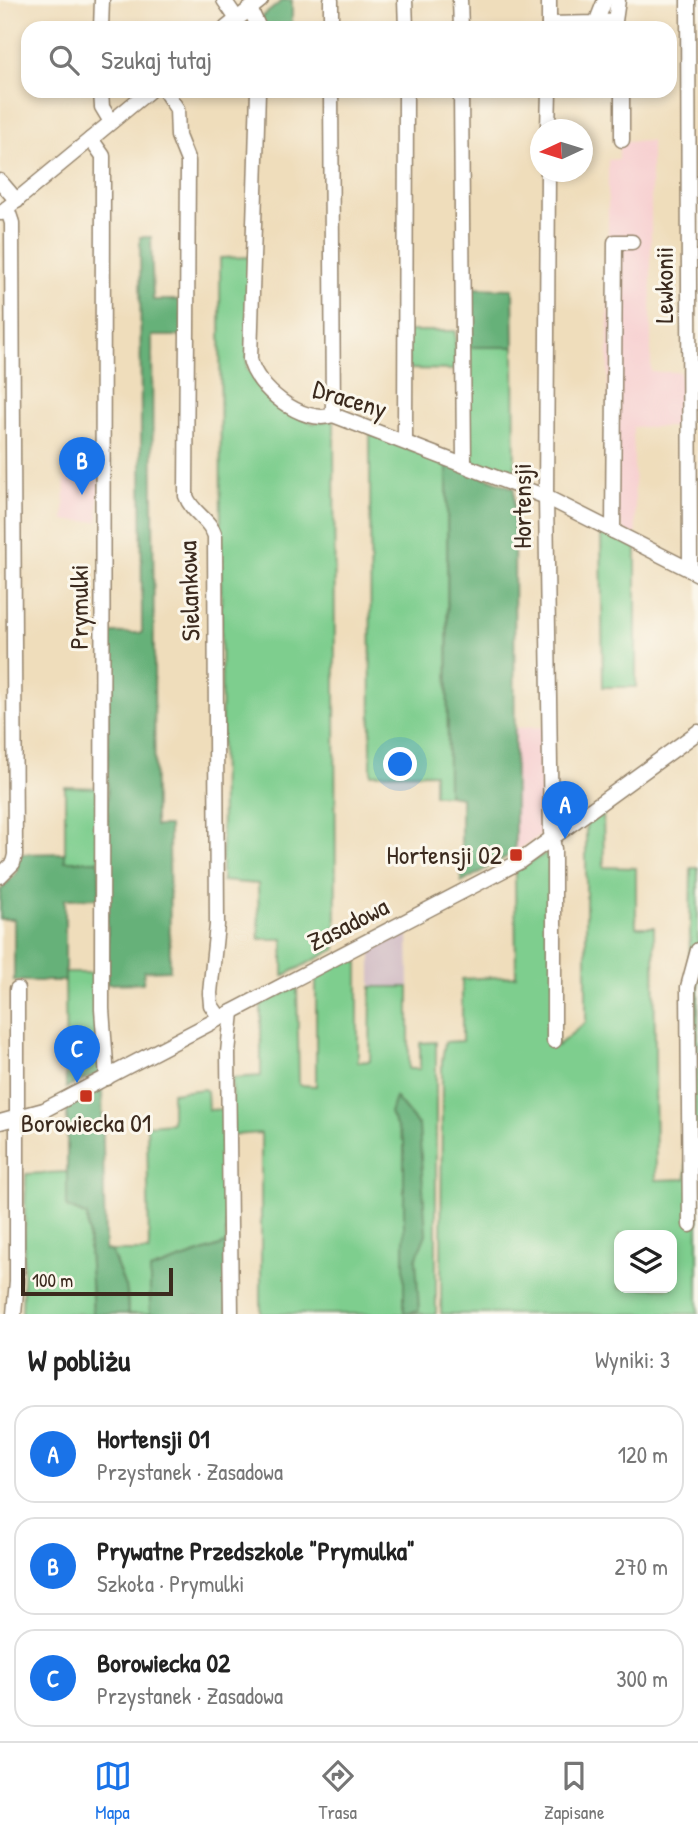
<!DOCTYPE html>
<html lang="pl">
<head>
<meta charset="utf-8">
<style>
	:root { --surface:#fff; --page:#f2f2f2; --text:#222; --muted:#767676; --line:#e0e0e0; --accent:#1a73e8 }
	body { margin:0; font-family:"Patrick Hand",sans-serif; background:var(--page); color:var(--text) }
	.controls { position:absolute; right:21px; bottom:21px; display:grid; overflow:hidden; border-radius:14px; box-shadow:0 4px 10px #0003 }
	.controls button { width:63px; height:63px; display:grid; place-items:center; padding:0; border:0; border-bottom:2px solid var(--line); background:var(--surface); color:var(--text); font:35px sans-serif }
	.compass { position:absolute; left:530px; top:119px; width:63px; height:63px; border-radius:50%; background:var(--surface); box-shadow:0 4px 10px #0003; rotate:266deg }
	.scale { position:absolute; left:21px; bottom:18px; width:152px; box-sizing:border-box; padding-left:7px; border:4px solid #3b2a1e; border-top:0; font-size:19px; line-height:24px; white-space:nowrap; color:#3b2a1e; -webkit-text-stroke:5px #fbf7ec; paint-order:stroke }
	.you { position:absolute; left:401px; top:765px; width:24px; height:24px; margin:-18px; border:5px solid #fff; border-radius:50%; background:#1a73e8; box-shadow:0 0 0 10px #1a73e833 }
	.badge { display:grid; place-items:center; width:46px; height:46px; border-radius:50%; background:var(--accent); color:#fff; font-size:23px; font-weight:700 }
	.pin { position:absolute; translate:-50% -58px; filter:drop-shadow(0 2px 4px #0008) }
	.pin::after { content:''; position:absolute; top:37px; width:24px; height:21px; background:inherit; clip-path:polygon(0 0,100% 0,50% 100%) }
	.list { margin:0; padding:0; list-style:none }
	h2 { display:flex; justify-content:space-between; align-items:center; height:91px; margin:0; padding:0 28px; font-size:30px }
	h2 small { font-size:23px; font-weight:400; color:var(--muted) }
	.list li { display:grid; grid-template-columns:46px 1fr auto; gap:21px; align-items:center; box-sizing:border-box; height:98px; margin:0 14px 14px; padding:0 14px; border:2px solid var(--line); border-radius:21px }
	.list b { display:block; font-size:26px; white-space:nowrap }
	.list p { margin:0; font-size:23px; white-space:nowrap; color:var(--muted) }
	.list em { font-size:23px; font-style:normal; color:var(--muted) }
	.icon { flex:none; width:38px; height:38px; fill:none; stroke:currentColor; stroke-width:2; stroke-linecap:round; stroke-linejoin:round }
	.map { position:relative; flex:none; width:698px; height:1314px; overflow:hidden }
	.search { position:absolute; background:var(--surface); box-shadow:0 4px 10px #0003; left:21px; right:21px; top:21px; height:77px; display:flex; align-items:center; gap:18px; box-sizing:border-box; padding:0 24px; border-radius:21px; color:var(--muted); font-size:26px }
	.sheet { height:427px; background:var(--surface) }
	nav { display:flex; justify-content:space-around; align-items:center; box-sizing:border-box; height:98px; border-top:2px solid var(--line); background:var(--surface); font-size:19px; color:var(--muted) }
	nav a { display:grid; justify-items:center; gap:4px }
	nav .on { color:var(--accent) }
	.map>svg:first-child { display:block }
	.built { fill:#f7cfd0 }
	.industrial { fill:#d2bdc5 }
	.green { fill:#7ece8e; stroke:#5c7c56; stroke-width:2; fill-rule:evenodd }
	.forest { fill:#66b179; stroke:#506e4c; stroke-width:2 }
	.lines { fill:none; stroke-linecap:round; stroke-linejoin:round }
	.minor-casing { stroke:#95846c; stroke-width:17 }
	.minor { stroke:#fff; stroke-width:14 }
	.poi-dot { fill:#c8321e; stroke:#fbf7ec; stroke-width:2.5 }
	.labels { text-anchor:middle; stroke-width:6; stroke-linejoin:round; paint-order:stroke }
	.street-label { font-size:26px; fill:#3b2a1e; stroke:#fbf7ec }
	.poi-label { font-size:26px; fill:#3b2a1e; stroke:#fbf7ec; text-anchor:end }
</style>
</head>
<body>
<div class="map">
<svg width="698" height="1314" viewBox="0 0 698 1314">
	<rect width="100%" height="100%" fill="#fbf7ec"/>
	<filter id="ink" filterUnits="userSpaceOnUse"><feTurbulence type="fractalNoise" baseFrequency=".0143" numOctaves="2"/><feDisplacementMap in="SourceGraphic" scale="14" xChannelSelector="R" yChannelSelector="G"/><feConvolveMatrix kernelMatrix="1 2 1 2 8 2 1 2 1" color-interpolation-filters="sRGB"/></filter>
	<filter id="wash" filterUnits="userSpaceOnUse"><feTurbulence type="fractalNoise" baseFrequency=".00686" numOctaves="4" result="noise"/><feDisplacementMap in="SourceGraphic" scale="28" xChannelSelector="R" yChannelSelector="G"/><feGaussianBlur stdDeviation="1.57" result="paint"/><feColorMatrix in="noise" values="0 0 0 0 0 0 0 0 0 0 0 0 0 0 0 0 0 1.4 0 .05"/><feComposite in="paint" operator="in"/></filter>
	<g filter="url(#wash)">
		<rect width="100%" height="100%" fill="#efddbb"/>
		<g class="built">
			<polygon points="651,141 651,372 680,372 684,427 633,427 636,537 623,530 618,514 608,507 608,160 619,159 619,142"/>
			<polygon points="65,470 99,470 98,521 64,521"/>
			<polygon points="544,727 546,832 515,852 515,728"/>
		</g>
		<polygon class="industrial" points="408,931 409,987 371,987 371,948"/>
		<g class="green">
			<polygon points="250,257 247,369 293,412 313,423 334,420 336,949 283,976 283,939 259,939 258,884 222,881 220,258"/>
			<polygon points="408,331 455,331 456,370 408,369"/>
			<polygon points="466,347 514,347 515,479 474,463 466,452"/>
			<polygon points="370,434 447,463 448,795 434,795 434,773 371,774"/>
			<polygon points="601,530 636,548 636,687 603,687"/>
			<polygon points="65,787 100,788 99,861 65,861"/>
			<path d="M603 810 604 867 636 868V927H654L656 1180 686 1179 691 868H698V1314H441L442 1061 445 1042 462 1041V979L516 976 515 871 550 851 557 1046 586 1022V825ZM619 1235H672V1288H619Z"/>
			<polygon points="358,954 358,1062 370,1061 371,987 409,987 409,1069 420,1069 420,1043 436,1042 436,1314 261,1314 261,1133 233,1135 232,1078 261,1076 261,1004 297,987 299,1085 316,1086 316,977"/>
			<polygon points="65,973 100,973 102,1071 66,1088"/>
			<polygon points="204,1089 207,1091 208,1110 225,1109 226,1244 150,1270 150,1314 128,1314 127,1292 111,1251 149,1251 147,1125 172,1123 172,1093"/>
			<polygon points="67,1172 67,1207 87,1215 93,1314 22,1314 26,1174"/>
		</g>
		<g class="forest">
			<polygon points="283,0 292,0 292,28 262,28 262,17"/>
			<polygon points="140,237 151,237 153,300 182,300 183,336 152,336 155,826 169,826 170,970 144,971 143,983 107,984 108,633 142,633"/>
			<polygon points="466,288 513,289 514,347 466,347"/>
			<polygon points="447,463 514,488 515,852 461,883 461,797 448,795"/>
			<polygon points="65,853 65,861 99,861 100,898 65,899 65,981 14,981 14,919 0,919 0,891 17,872 18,854"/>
			<polygon points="102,1089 105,1250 111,1251 127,1292 128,1314 93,1314 87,1216 67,1207 67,1106"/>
			<polygon points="395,1097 419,1126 426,1234 416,1259 419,1311 404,1314 404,1142 390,1113"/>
			<polygon points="226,1244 227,1314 150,1314 150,1270"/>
		</g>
	</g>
	<g filter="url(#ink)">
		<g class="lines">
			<g class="minor-casing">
				<g id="minor">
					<polyline points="224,0 237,19"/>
					<polyline points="331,0 331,28"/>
					<polyline points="405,0 406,28"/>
					<polyline points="460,0 461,28"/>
					<polyline points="549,0 549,28"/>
					<polyline points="688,0 690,570"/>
					<polyline points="250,9 259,28"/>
					<polyline points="596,23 615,21 618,0"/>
					<polyline points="549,24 596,23 605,0"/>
					<polyline points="101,28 102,0"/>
					<polyline points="226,28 261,0"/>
					<polyline points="101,91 102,107 111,122"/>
					<path d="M165 91 177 109 178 136 188 161 186 496C192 513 210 519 215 536L217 925 210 993 211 1005 220 1018"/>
					<path d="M258 91 250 359C255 387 303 426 333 415L546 497 698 574"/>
					<polyline points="331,91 333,415"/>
					<polyline points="461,91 464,464"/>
					<polyline points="622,91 622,140"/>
					<polyline points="548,130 549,91"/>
					<polyline points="91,139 103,156 102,1009 107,1078"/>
					<polyline points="548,172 546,497 551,832 554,849 554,1041"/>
					<polyline points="0,181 17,201"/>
					<polyline points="1,213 149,91"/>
					<polyline points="405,442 406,91"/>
					<polyline points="613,531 615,242 632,242"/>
					<polyline points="0,876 13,863 15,855 12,223 7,208"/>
					<polyline points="0,1122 44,1110 519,862 698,732"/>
					<polyline points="690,1225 688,987 698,950"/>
					<polyline points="14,1314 17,1281 17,989"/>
					<polyline points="231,1314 228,1053 232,1012"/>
				</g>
			</g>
			<use href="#minor" class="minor"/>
		</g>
	</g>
	<g class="poi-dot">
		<rect x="509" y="848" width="14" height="14" rx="3.5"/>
		<rect x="79" y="1089" width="14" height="14" rx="3.5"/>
	</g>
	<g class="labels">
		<g class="street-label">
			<text transform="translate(664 285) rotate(-90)" y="9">Lewkonii</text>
			<text transform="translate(350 399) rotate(17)" y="9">Draceny</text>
			<text transform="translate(522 506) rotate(-90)" y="9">Hortensji</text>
			<text transform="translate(189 591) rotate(-92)" y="9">Sielankowa</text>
			<text transform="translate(79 607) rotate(-90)" y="9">Prymulki</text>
			<text transform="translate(348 924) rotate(-27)" y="9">Zasadowa</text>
		</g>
		<g class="poi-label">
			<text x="502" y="864">Hortensji 02</text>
			<text x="86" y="1132" text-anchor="middle">Borowiecka 01</text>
		</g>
	</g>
</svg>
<div class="controls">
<button><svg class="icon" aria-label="layers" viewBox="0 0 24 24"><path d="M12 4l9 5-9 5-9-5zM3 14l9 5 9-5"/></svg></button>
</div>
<svg class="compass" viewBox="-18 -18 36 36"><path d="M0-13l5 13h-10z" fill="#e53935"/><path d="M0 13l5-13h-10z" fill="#767676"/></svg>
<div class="scale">100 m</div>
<div class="you"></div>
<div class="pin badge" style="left:565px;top:839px">A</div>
<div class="pin badge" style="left:82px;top:495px">B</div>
<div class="pin badge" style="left:77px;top:1083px">C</div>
<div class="search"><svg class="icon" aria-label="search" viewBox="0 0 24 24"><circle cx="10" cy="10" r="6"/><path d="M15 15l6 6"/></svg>Szukaj tutaj</div>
</div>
<section class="sheet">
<h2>W pobliżu<small>Wyniki: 3</small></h2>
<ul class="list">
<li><span class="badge">A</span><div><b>Hortensji 01</b><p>Przystanek · Zasadowa</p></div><em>120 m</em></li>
<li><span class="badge">B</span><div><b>Prywatne Przedszkole &quot;Prymulka&quot;</b><p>Szkoła · Prymulki</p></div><em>270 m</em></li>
<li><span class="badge">C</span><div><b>Borowiecka 02</b><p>Przystanek · Zasadowa</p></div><em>300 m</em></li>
</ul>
</section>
<nav>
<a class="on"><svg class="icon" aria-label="map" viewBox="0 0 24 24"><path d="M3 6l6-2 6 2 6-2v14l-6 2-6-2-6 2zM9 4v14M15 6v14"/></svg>Mapa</a>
<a><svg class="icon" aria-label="directions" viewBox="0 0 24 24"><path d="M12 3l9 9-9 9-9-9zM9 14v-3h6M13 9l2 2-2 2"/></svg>Trasa</a>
<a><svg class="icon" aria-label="saved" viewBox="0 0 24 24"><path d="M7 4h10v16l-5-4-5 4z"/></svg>Zapisane</a>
</nav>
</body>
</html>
